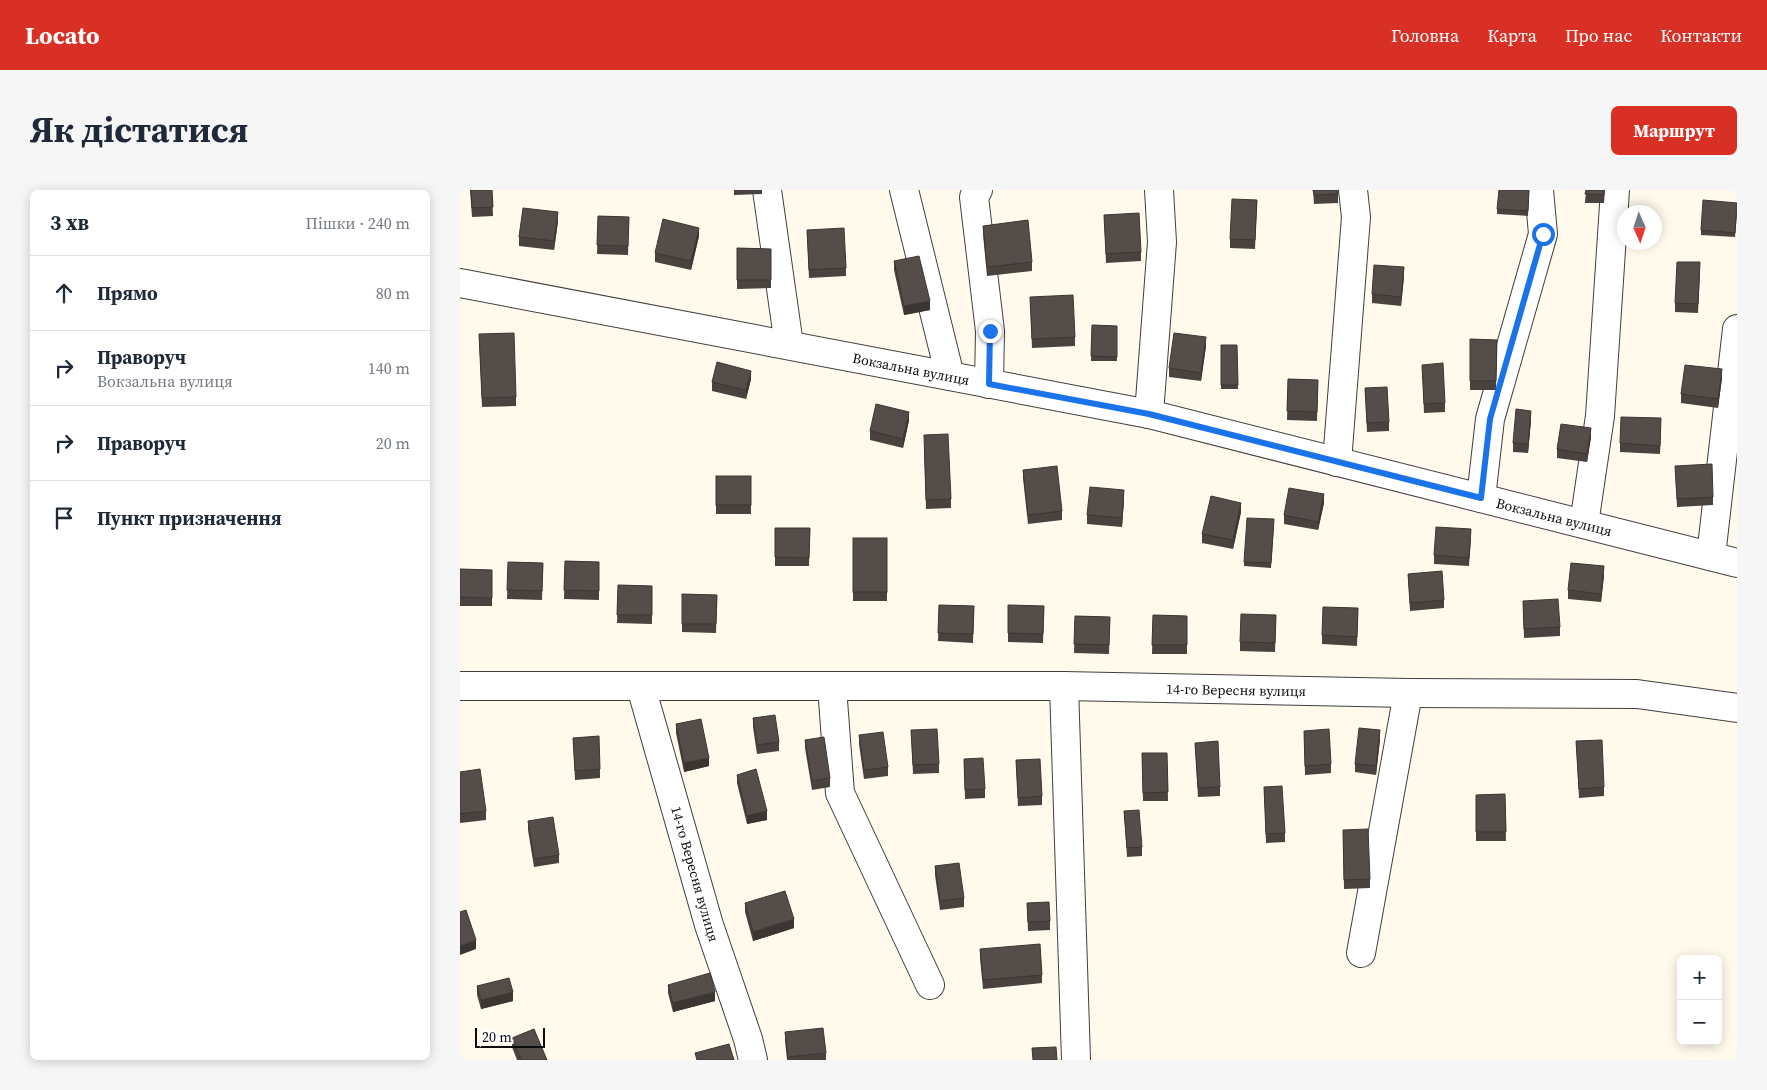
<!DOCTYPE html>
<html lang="uk">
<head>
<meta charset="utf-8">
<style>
	:root { --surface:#fff; --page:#f6f6f7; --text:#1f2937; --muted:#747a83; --line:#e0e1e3; --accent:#d93025 }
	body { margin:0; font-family:"Source Serif 4",serif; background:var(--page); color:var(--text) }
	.controls { position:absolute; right:15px; bottom:15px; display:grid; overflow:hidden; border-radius:8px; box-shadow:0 2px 12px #0003 }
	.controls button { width:45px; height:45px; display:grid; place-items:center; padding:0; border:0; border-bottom:1px solid var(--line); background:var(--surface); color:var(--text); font:25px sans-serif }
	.compass { position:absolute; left:1157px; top:15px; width:45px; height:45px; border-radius:50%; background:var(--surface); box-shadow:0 2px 12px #0003; rotate:177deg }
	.scale { position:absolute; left:15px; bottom:12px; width:70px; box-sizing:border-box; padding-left:5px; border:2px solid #0c0c0c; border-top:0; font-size:14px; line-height:18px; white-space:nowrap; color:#0c0c0c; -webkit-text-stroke:4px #fff; paint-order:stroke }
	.stop { position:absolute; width:15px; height:15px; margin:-11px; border:4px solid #1a73e8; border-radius:50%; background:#fff }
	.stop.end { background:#1a73e8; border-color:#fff; box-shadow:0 1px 5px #0008 }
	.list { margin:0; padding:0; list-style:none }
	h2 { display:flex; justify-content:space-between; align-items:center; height:65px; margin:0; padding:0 20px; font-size:21px }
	h2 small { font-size:16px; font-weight:400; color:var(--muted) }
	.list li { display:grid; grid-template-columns:32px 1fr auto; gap:15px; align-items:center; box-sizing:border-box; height:75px; padding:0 20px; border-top:1px solid var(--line) }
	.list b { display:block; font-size:19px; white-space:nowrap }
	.list p { margin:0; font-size:16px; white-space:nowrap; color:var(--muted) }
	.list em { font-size:16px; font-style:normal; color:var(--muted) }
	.icon { flex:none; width:28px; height:28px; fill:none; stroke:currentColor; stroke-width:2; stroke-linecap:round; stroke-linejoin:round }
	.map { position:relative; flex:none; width:1277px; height:870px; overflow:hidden; border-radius:8px }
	header { display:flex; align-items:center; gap:30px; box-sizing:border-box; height:70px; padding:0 25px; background:var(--accent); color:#fff }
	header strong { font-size:24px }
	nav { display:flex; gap:28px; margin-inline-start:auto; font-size:18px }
	.intro { display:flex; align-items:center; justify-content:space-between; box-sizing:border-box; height:120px; padding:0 30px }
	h1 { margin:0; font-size:35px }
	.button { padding:12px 22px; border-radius:8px; background:var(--accent); color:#fff; font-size:18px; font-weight:700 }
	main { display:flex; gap:30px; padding:0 30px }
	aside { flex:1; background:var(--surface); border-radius:8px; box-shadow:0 2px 12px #0003 }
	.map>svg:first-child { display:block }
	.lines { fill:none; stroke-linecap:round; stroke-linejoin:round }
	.minor-casing { stroke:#3f3f3f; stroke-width:30 }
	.minor { stroke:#fff; stroke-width:28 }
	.wall { fill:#49423f }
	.shaded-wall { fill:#3c3633 }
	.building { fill:#554d49; stroke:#3c3633 }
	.route { stroke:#1a73e8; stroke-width:6 }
	.labels { text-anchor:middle; stroke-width:5; stroke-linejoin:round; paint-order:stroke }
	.street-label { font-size:14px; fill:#0c0c0c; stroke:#fff }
</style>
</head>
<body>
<header>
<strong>Locato</strong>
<nav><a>Головна</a><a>Карта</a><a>Про нас</a><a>Контакти</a></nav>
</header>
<div class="intro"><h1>Як дістатися</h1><a class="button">Маршрут</a></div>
<main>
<aside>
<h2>3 хв<small>Пішки · 240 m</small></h2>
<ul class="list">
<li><svg class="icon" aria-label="ahead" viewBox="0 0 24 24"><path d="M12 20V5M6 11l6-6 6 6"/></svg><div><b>Прямо</b></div><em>80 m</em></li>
<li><svg class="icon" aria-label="right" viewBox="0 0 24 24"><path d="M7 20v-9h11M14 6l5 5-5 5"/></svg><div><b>Праворуч</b><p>Вокзальна вулиця</p></div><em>140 m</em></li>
<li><svg class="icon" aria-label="right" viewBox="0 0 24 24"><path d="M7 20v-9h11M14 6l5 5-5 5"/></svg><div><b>Праворуч</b></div><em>20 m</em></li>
<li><svg class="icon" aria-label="arrive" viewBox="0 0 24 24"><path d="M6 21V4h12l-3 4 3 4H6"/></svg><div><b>Пункт призначення</b></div></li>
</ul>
</aside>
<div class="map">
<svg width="1277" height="870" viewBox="0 0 1277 870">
	<rect width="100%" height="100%" fill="#fffaec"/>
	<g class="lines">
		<g class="minor-casing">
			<g id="minor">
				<polyline points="307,0 329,155"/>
				<polyline points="444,0 490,186"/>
				<polyline points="518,0 514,7 530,141 529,194"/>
				<polyline points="0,93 689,224 1277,373"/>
				<polyline points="689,224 702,52 699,0"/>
				<polyline points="877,272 896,27 893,0"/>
				<polyline points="1021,308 1030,229 1083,44 1079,0"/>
				<polyline points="1124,334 1140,226 1155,0"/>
				<polyline points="1251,366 1277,139"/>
				<polyline points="0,496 604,496 948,503 1177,504 1277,518"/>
				<polyline points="604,496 616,870"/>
				<polyline points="181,497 249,735 288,849 293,870"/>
				<polyline points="372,497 380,603 470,795"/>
				<polyline points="901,763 948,503"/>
			</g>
		</g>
		<use href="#minor" class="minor"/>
	</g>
	<g class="wall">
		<polygon points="10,0 32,0 33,26 12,27"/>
		<polygon points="274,0 302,0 302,4 274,5"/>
		<polygon points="853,0 878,0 878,13 854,14"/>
		<polygon points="1069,0 1068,26 1037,24 1037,19"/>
		<polygon points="1126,0 1145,0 1144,13 1125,13"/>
		<polygon points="797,10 795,59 770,58 770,49"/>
		<polygon points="1277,23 1275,47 1241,45 1241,40"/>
		<polygon points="644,25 681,62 681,71 646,73"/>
		<polygon points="138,26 169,27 168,65 137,64"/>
		<polygon points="98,31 94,60 59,56 59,47"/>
		<polygon points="523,36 572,72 572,81 527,86 523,44"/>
		<polygon points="347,40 386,78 386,86 349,88"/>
		<polygon points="239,46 231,80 195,72 195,63"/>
		<polygon points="277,58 311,59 311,98 277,99"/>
		<polygon points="434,71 470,120 444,125 434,80"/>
		<polygon points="1240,81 1238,123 1215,122 1215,113"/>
		<polygon points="944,86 941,116 912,113 912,104"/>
		<polygon points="570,107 615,147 615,156 572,158"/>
		<polygon points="632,135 657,136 657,171 631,171"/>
		<polygon points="19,144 56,207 56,216 22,217"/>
		<polygon points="1010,149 1037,150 1036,200 1010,200"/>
		<polygon points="761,155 777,155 778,199 761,199"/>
		<polygon points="746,156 741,191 709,187 709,178"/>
		<polygon points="962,175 985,213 985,222 964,223"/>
		<polygon points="1262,188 1258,218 1221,213 1221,204"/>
		<polygon points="291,189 286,209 252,201 252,192"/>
		<polygon points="828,189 858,190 857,231 827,230"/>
		<polygon points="905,198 929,232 929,241 907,242"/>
		<polygon points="449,230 443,258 410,250 410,241"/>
		<polygon points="1071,230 1068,263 1053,262 1053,253"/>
		<polygon points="1201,237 1200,264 1160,262 1160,253"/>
		<polygon points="1131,247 1127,272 1097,268 1097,259"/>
		<polygon points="464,254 491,309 491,318 466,319"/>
		<polygon points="1215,276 1253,307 1253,315 1217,317"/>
		<polygon points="563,280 602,321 602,330 568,334 563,288"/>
		<rect x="256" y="286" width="35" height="38"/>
		<polygon points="664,309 662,337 627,334 627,325"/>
		<polygon points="864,313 858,340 824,334 824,325"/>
		<polygon points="781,322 773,359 742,353 742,344"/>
		<polygon points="814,334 811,378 784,376 784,372"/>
		<polygon points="315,338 350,338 349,376 315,376"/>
		<rect x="393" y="348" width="34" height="63"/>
		<polygon points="1011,348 1009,376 974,374 974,365"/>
		<polygon points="105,371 139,372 139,410 104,409"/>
		<polygon points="48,372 83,373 82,410 47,409"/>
		<polygon points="0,379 32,380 32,416 0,416"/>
		<polygon points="948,384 984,410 984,418 950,421"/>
		<polygon points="1144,385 1141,412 1108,409 1108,400"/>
		<polygon points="158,395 192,396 192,434 157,433"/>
		<polygon points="222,404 257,405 256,443 222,442"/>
		<polygon points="1063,411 1100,437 1100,446 1064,448"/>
		<polygon points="479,415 514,416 513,453 478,451"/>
		<polygon points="548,415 584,416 583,453 548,452"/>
		<polygon points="898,418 897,456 862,454 862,445"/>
		<polygon points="693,425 727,426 727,464 692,464"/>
		<polygon points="816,425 815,462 780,461 780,452"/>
		<polygon points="615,426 650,427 649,464 614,463"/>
		<polygon points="293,528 319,552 319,561 297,564 293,537"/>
		<polygon points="216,534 249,576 224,582 216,543"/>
		<polygon points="451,540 479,574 479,583 453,584"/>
		<polygon points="844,541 871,574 871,583 845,585"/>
		<polygon points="399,545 428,577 428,586 404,589 399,554"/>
		<polygon points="113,548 140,579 140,588 115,590"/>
		<polygon points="920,549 916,585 895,582 895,574"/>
		<polygon points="345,550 370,588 370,597 352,600 345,558"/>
		<polygon points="1116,551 1144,597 1144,606 1119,608"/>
		<polygon points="735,553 760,597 760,606 738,607"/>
		<polygon points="682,563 707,563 708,611 683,611"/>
		<polygon points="504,569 525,599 525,608 505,609"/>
		<polygon points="556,570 582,606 582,615 558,616"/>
		<polygon points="0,582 26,621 26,630 0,633"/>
		<polygon points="277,585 307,630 287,634 277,593"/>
		<polygon points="804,597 825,643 825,652 806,653"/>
		<polygon points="1045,604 1046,651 1016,651 1016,605"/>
		<polygon points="664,621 682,657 682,666 667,667"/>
		<polygon points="68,631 99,665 99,673 74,677 68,640"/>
		<polygon points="883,640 910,689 910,698 884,699"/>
		<polygon points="475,676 504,708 504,717 480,720 475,685"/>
		<polygon points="285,713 334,738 293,751 285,722"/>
		<polygon points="567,713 590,731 590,740 568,741"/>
		<polygon points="520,759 582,785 582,793 523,799 520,768"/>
		<polygon points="208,795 255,811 213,822 208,803"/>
		<polygon points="17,796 53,811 21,819 17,805"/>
		<polygon points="325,842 366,863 366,870 327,870 325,851"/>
		<polygon points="52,848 87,870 57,870 52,857"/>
	</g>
	<g class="shaded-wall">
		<polygon points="98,22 98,31 94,60 94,51"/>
		<polygon points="239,38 239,46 231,80 231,71"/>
		<polygon points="944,77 944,86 941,116 941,107"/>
		<polygon points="470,111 470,120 444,125 444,116"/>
		<polygon points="746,147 746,156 741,191 741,183"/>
		<polygon points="1262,179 1262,188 1258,218 1258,209"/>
		<polygon points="291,181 291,189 286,209 286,200"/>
		<polygon points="1071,221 1071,230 1068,263 1068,254"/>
		<polygon points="449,222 449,230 443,258 443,249"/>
		<polygon points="1131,238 1131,247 1127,272 1127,264"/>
		<polygon points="664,300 664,309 662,337 662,328"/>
		<polygon points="864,304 864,313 858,340 858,332"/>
		<polygon points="781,313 781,322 773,359 773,350"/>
		<polygon points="1144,376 1144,385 1141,412 1141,404"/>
		<polygon points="920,540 920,549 916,585 916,576"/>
		<polygon points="249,568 249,576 224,582 224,573"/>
		<polygon points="307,621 307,630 287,634 287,626"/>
		<polygon points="334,729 334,738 293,751 293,742"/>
		<polygon points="16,750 16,759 0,765 0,756"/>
		<polygon points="53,802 53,811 21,819 21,810"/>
		<polygon points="255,802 255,811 213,822 213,813"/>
	</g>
	<g class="building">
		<polygon points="11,0 32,0 33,17 12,18"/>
		<polygon points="853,0 878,0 878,4 854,5"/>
		<polygon points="1039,0 1069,0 1068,21 1037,19"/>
		<polygon points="1126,0 1144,0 1144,5 1125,4"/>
		<polygon points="772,9 797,10 795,50 770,49"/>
		<polygon points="1243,10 1277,13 1275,43 1241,40"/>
		<polygon points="63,18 98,22 94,51 59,47"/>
		<polygon points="679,23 681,62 646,64 644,25"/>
		<polygon points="138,26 169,27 168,56 137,55"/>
		<polygon points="203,29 239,38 231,71 195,63"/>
		<polygon points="568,30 572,72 527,77 523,36"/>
		<polygon points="384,38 386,78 349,80 347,40"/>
		<polygon points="277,58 311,59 311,90 277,90"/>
		<polygon points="459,66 470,111 444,116 434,71"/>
		<polygon points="1217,72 1240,72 1238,114 1215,113"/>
		<polygon points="914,75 944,77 941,107 912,104"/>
		<polygon points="613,105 615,147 572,149 570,107"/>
		<polygon points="632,135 657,136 657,167 631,166"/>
		<polygon points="54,143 56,207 22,208 19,144"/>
		<polygon points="714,143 746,147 741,183 709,178"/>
		<polygon points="1010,149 1037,150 1036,191 1010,191"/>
		<polygon points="761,155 777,155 778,195 761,195"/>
		<polygon points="257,172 291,181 286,200 252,192"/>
		<polygon points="983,173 985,213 964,214 962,175"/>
		<polygon points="1225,175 1262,179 1258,209 1221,204"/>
		<polygon points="828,189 858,190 857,222 827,221"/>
		<polygon points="927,197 929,232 907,233 905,198"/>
		<polygon points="416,214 449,222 443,249 410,241"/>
		<polygon points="1056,219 1071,221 1068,254 1053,253"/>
		<polygon points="1161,227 1201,228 1200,256 1160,253"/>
		<polygon points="1101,234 1131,238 1127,264 1097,259"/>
		<polygon points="488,244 491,309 466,310 464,245"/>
		<polygon points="1252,274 1253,307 1217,309 1215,276"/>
		<polygon points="597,276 602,321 568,325 563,280"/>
		<rect x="256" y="286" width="35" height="29"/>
		<polygon points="630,297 664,300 662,328 627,325"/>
		<polygon points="829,298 864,304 858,332 824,325"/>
		<polygon points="751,306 781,313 773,350 742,344"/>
		<polygon points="787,328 814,329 811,373 784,372"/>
		<polygon points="976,337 1011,339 1009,368 974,365"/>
		<polygon points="315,338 350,338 349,368 315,367"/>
		<rect x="393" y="348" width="34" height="54"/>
		<polygon points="105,371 139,372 139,401 104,400"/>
		<polygon points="48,372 83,373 82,401 47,400"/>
		<polygon points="1111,373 1144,376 1141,404 1108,400"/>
		<polygon points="0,379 32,380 32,408 0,407"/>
		<polygon points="982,381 984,410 950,413 948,384"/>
		<polygon points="158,395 192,396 192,425 157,425"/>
		<polygon points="222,404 257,405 256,434 222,434"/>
		<polygon points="1098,409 1100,437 1064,439 1063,411"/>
		<polygon points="479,415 514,416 513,444 478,443"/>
		<polygon points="548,415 584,416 583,444 548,443"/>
		<polygon points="863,417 898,418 897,447 862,445"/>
		<polygon points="781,424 816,425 815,453 780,452"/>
		<polygon points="693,425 727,426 727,455 692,455"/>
		<polygon points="615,426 650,427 649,455 614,454"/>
		<polygon points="315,525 319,552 297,555 293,528"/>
		<polygon points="241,529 249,568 224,573 216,534"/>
		<polygon points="899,538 920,540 916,576 895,574"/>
		<polygon points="477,539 479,574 453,575 451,540"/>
		<polygon points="869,539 871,574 845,576 844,541"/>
		<polygon points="423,542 428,577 404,580 399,545"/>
		<polygon points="139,546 140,579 115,581 113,548"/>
		<polygon points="364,547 370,588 352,591 345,550"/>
		<polygon points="1142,550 1144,597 1119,599 1116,551"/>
		<polygon points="758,551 760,597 738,598 735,553"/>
		<polygon points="682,563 707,563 708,602 683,603"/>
		<polygon points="523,568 525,599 505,600 504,569"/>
		<polygon points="580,569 582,606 558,608 556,570"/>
		<polygon points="20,579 26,621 0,624 0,582"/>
		<polygon points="296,579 307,621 287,626 277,585"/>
		<polygon points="822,596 825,643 806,644 804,597"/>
		<polygon points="1045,604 1046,642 1016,642 1016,605"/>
		<polygon points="679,620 682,657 667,658 664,621"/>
		<polygon points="93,627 99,665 74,669 68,631"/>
		<polygon points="908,639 910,689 884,690 883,640"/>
		<polygon points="499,673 504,708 480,711 475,676"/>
		<polygon points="325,701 334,729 293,742 285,713"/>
		<polygon points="589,712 590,731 568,732 567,713"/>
		<polygon points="6,720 16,750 0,756 0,722"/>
		<polygon points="580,754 582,785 523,790 520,759"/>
		<polygon points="250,783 255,802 213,813 208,795"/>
		<polygon points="49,788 53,802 21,810 17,796"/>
		<polygon points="363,838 366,863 328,867 325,842"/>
		<polygon points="74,839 87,870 61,870 52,848"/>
		<polygon points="269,854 274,870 237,870 235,863"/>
		<polygon points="596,857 597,870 573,870 572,858"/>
	</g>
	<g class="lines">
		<polyline class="route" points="530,141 529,194 689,224 1021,308 1030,229 1083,44"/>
	</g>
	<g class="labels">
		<g class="street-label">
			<text transform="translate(451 179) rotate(11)" y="5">Вокзальна вулиця</text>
			<text transform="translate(1094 327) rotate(14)" y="5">Вокзальна вулиця</text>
			<text transform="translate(776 500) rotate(1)" y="5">14-го Вересня вулиця</text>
			<text transform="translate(235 684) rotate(74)" y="5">14-го Вересня вулиця</text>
		</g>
	</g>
</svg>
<div class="controls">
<button>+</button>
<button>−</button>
</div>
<svg class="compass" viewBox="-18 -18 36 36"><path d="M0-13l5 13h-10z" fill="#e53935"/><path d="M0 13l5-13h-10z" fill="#747a83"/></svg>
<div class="scale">20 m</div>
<div class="stop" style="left:1083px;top:44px"></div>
<div class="stop end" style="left:530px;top:141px"></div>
</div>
</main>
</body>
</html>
